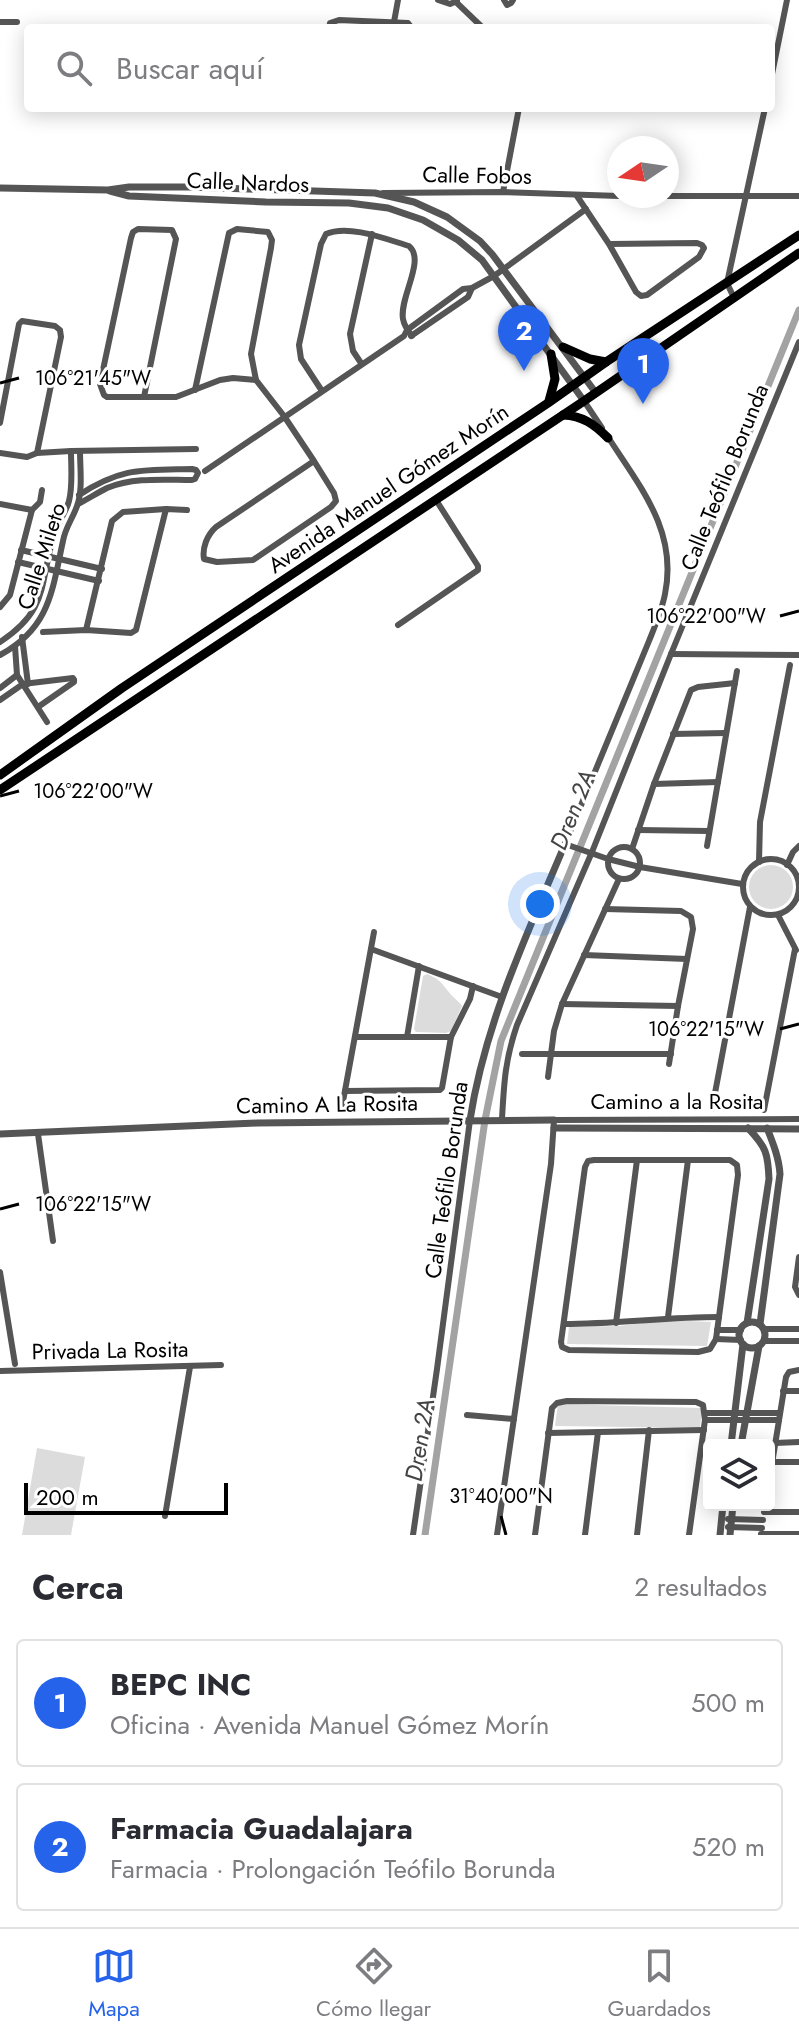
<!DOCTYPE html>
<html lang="es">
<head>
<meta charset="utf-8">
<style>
	:root { --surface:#fff; --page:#f7f7f7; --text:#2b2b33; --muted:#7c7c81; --line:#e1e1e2; --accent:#2563eb }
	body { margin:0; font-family:Jost,sans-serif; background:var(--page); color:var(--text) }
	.controls { position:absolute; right:24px; bottom:24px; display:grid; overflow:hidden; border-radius:8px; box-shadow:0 4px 20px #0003 }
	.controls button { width:72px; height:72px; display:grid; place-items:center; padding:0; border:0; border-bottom:2px solid var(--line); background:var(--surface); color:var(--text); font:40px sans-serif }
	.compass { position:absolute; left:607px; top:136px; width:72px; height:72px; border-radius:50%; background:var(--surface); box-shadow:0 4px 20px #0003; rotate:257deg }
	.scale { position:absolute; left:24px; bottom:20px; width:204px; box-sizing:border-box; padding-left:8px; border:4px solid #000; border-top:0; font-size:22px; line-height:28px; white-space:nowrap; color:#000; -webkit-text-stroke:6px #fff; paint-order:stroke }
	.you { position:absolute; left:540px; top:904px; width:28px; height:28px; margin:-20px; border:6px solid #fff; border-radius:50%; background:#1a73e8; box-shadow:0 0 0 12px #1a73e833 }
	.badge { display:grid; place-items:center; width:52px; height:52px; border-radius:50%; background:var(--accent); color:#fff; font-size:26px; font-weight:700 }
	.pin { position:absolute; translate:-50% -66px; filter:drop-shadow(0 2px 4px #0008) }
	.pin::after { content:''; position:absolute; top:42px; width:28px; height:24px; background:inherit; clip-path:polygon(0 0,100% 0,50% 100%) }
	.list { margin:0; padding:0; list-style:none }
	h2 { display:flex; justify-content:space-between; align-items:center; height:104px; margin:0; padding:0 32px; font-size:34px }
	h2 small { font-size:26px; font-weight:400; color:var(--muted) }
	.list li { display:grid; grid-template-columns:52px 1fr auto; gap:24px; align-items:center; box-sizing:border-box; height:128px; margin:0 16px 16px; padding:0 16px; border:2px solid var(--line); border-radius:8px }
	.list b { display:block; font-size:30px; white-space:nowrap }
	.list p { margin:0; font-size:26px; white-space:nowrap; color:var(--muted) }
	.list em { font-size:26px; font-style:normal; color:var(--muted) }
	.icon { flex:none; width:44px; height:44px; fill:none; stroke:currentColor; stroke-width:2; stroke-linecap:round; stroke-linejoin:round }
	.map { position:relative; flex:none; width:799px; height:1535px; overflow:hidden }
	.search { position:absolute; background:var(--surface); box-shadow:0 4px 20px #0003; left:24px; right:24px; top:24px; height:88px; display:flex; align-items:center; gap:20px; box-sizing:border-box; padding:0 28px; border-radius:8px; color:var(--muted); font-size:30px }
	.sheet { height:392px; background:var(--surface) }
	nav { display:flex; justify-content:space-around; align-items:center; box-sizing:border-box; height:112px; border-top:2px solid var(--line); background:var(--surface); font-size:22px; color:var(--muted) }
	nav a { display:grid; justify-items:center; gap:4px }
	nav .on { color:var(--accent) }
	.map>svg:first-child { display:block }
	.green { fill:#dcdcdc }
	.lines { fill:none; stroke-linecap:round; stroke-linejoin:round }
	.canal { stroke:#a3a3a3; stroke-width:7 }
	.minor { stroke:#555; stroke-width:6 }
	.tertiary { stroke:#555; stroke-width:7 }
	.primary { stroke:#000; stroke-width:9 }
	.ticks { fill:none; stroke:#000; stroke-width:3 }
	.labels { text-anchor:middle; stroke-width:6; stroke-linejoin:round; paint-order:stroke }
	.street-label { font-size:22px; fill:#000; stroke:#fff }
	.water-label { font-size:24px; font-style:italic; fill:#444; stroke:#fff }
	.ticks-label { font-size:20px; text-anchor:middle; fill:#000; stroke:#fff; stroke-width:6; stroke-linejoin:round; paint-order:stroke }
</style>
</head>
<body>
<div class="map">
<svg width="799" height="1535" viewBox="0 0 799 1535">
	<rect width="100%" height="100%" fill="#fff"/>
	<g class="green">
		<circle cx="771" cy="887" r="22"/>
		<path d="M427 974C440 980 440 981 448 991 452 997 458 1000 462 1006L451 1031 446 1033 416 1032 414 1029 423 976Z"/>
		<polygon points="668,1320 711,1322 707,1346 567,1344 569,1327 619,1326"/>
		<polygon points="558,1404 702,1408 700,1428 555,1426"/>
		<polygon points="37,1448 85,1457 71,1535 22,1535"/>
	</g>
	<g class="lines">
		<polyline class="canal" points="425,1535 485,1120 501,1041 799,310"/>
		<g class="minor">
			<polyline points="438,0 450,4 457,1"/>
			<polyline points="504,0 507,5 511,3 513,0"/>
			<polyline points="456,2 483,28"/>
			<polyline points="0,22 17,22"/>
			<polyline points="394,22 398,0"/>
			<polyline points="329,28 330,23 339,20 408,23 412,28"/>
			<polyline points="771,79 787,0"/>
			<polyline points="503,192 519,108"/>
			<polyline points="383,193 503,192 619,196"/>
			<polyline points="577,196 609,244 636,292 641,296 647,295 699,257 704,248 702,245 697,243 609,244"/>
			<polyline points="639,196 799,196"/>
			<polyline points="734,298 727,283 765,108"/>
			<polyline points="411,336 468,297 472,288"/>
			<polyline points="361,363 353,351 350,334 372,234"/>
			<path d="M195 390 229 233 237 229 268 232 272 240 271 248 251 354 256 380 284 416 314 461 334 493 336 501 331 507 253 560 217 562 204 559C202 548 207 535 216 527L314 461"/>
			<path d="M322 391 301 359 299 345 321 244 326 234C348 224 386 239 409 246 426 260 399 298 403 319 404 325 408 331 412 336"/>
			<polyline points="144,397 176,239 172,230 138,229 133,232 131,238 100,384 104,395 107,397 176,397 220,380 233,378 256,380"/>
			<polyline points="584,401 602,428"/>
			<polyline points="0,423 19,324 22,321 55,326 60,330 61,337 37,453"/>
			<path d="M608 437C640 487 678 531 665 594 662 610 655 626 649 641L565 844 608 859 640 867 742 884"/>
			<polyline points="0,453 27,457 37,453 71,451 196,449"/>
			<polyline points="205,471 404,336 407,330 463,289 472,288 494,276 586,209"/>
			<polyline points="0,504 32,510"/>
			<path d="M78 504C88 499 97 493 107 488 134 477 164 480 192 480L195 479 198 473 196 470 192 469C143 470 122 467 79 495"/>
			<polyline points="21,550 102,569"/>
			<polyline points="18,562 99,581"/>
			<polyline points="0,607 10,595 32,510 40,502 42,490"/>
			<polyline points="398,625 478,570 478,566 436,500"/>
			<polyline points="86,630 112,521 123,512 166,509 187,510"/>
			<polyline points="43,632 86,630 131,633 136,630 166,509"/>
			<polyline points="22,637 28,684"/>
			<path d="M0 642C49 610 39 585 54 535 57 523 66 513 69 501 73 486 71 467 71 451"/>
			<polyline points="15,646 17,675 47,722"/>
			<polyline points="671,654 799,655"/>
			<path d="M0 655C50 628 52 591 63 541 65 528 73 518 77 506 83 490 80 468 80 451"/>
			<polyline points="0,688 17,675"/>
			<polyline points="0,700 23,684 73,678 74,680"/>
			<polyline points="38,707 74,682 74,680"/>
			<polyline points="673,734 726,733"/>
			<polyline points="654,784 718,782"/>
			<polyline points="638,830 709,831"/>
			<polyline points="707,846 737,671"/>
			<circle cx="624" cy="863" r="16"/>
			<polyline points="632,849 654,784 691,690 698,687 735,683"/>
			<circle cx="771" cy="887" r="28"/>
			<polyline points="759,862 760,822 790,665"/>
			<polyline points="787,865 793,852 799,846"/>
			<polyline points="605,909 681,911 691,917 693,929 678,1006 669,1064"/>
			<polyline points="778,915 796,950"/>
			<polyline points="371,949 502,997"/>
			<polyline points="584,955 687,959"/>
			<polyline points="562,1004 678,1006"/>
			<polyline points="355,1037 451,1037"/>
			<polyline points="407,1037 419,966"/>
			<polyline points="522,1054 671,1054"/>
			<polyline points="548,1077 554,1031 562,1004 619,879"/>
			<polyline points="345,1091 440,1090 442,1088 451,1037 470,999 473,986"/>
			<polyline points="342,1107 374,932"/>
			<polyline points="712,1109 750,907"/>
			<polyline points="764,1110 795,949"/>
			<path d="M502 1119C504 1083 505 1060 517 1025L592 852 671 654 799 342"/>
			<polyline points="38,1134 53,1241"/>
			<polygon points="594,1160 730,1160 737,1165 738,1175 716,1339 710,1349 698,1352 569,1350 562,1347 561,1342 585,1167 588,1161"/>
			<polyline points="799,1257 795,1287 799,1295"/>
			<polyline points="0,1272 15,1364"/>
			<polyline points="668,1317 688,1160"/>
			<polyline points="616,1323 637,1160"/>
			<path d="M564 1324C616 1324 667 1317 719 1317"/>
			<polyline points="764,1329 799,1329"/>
			<polyline points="717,1330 741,1330"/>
			<polyline points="716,1339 741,1340"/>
			<polyline points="764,1341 799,1341"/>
			<polyline points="0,1371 221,1365"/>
			<polyline points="783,1391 799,1391"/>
			<polyline points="705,1413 780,1413"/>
			<polyline points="467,1415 514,1419"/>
			<polyline points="705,1420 779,1420"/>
			<polyline points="548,1433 704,1430"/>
			<polyline points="775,1443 799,1442"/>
			<polyline points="772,1462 799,1462"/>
			<polyline points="770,1476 786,1377 789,1372 799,1370"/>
			<polyline points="764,1512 799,1512"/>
			<polyline points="165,1516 190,1367"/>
			<polyline points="728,1519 763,1520"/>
			<polyline points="728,1527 762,1528"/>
			<polyline points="761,1534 799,1534"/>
			<polyline points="413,1535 437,1369 470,1120"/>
			<polyline points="497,1535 551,1164 554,1120 799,1119"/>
			<polyline points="535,1535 552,1408 557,1403 567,1401 696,1402 703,1405 705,1420 689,1535"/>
			<polyline points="585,1535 598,1432"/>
			<polyline points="637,1535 649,1430"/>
		</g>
		<g class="tertiary">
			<polyline points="0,188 108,190 129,187 188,187 375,193 414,202 447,217 480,241 492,254 596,393"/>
			<polyline points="110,191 129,196 266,202 349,203 388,208 423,220 458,240 482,260 584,401"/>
			<path d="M470 1120C485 1023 527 934 565 844"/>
			<polyline points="554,1128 799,1129"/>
			<polyline points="0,1134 257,1123 554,1120"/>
			<circle cx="752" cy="1335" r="13"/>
			<path d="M747 1323 769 1179C768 1153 766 1147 748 1128"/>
			<path d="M760 1324 780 1174C779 1158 773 1143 767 1128"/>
			<polyline points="731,1445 743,1344"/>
			<polyline points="741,1445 759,1346"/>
			<polyline points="720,1535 723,1505"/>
			<polyline points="730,1535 733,1505"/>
		</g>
		<g class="primary">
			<polyline points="563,347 590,359 606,362"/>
			<polyline points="549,401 555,379 551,354"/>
			<path d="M563 415C583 416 594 424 608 438"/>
			<polyline points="0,775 122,688 548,403 606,362 799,235"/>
			<polyline points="0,790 584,401 799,253"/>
		</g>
	</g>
	<path class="ticks" d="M0 383 19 378M780 616 799 611M0 796 19 791M780 1029 799 1024M0 1209 19 1204M501 1516 506 1535"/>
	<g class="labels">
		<g class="street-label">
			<text transform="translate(477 175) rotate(1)" y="8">Calle Fobos</text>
			<text transform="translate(248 182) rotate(2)" y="8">Calle Nardos</text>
			<text transform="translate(724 477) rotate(-68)" y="8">Calle Teófilo Borunda</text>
			<text transform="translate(388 488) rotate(-34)" y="8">Avenida Manuel Gómez Morín</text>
			<text transform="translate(41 556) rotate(-72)" y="8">Calle Mileto</text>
			<text x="677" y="1109">Camino a la Rosita</text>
			<text transform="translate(327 1104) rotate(-1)" y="8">Camino A La Rosita</text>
			<text transform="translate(446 1180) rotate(-82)" y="8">Calle Teófilo Borunda</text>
			<text transform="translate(110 1350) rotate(-1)" y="8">Privada La Rosita</text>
		</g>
		<g class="water-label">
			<text transform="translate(573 810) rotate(-68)" y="8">Dren 2A</text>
			<text transform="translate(420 1440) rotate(-81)" y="8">Dren 2A</text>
		</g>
	</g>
	<g class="ticks-label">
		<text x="93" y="385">106°21'45"W</text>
		<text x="706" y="623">106°22'00"W</text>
		<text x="93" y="798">106°22'00"W</text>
		<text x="706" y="1036">106°22'15"W</text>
		<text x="93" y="1211">106°22'15"W</text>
		<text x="501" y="1503">31°40'00"N</text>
	</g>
</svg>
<div class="controls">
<button><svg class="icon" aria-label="layers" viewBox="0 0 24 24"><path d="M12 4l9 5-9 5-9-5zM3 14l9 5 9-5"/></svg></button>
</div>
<svg class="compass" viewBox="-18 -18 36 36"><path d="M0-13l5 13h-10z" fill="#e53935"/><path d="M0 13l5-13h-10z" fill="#7c7c81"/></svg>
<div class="scale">200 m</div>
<div class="you"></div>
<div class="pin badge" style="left:643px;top:404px">1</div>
<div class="pin badge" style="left:524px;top:371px">2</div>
<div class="search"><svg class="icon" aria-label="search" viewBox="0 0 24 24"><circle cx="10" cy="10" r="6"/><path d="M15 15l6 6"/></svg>Buscar aquí</div>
</div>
<section class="sheet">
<h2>Cerca<small>2 resultados</small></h2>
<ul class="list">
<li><span class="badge">1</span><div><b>BEPC INC</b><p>Oficina · Avenida Manuel Gómez Morín</p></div><em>500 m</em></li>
<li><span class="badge">2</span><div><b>Farmacia Guadalajara</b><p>Farmacia · Prolongación Teófilo Borunda</p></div><em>520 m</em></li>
</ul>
</section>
<nav>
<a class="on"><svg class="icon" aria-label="map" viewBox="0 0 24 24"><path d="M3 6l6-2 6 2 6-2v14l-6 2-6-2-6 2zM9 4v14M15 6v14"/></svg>Mapa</a>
<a><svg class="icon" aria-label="directions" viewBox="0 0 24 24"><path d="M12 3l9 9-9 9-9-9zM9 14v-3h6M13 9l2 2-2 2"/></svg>Cómo llegar</a>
<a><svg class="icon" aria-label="saved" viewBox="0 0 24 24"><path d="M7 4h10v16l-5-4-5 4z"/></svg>Guardados</a>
</nav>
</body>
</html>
